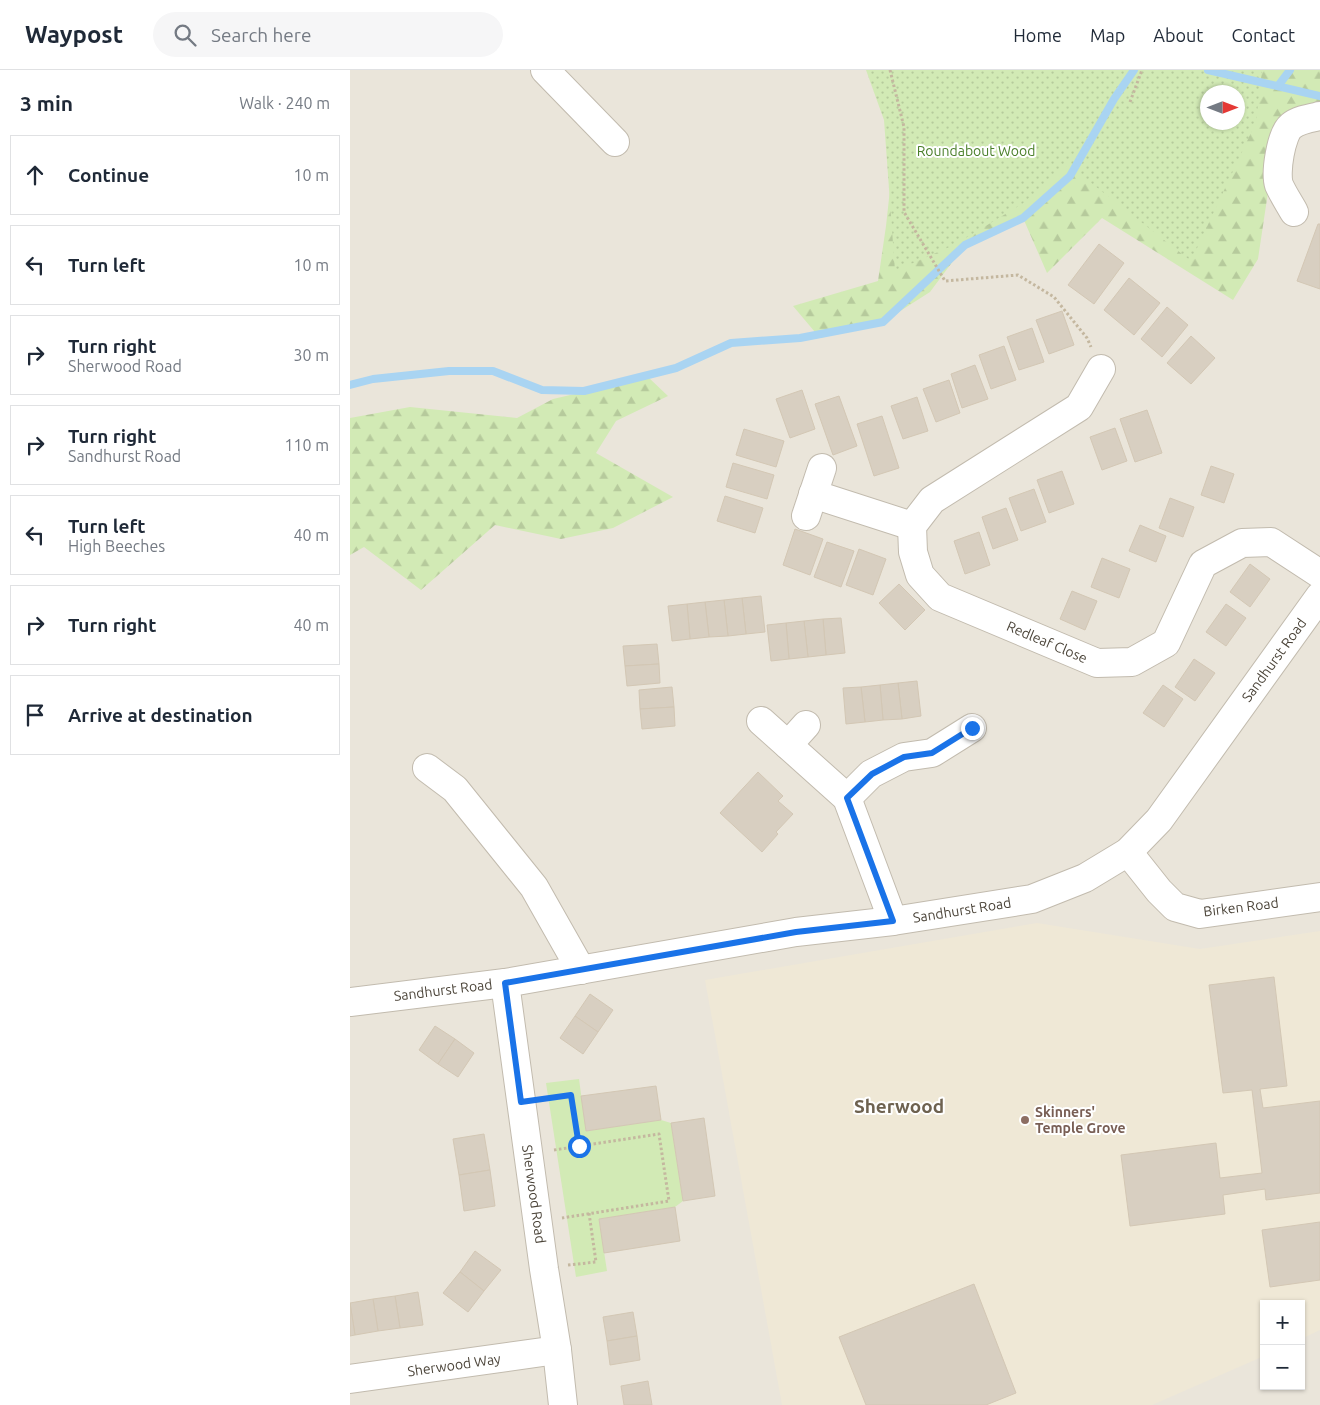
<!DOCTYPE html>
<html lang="en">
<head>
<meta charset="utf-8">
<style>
	:root { --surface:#fff; --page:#f6f6f7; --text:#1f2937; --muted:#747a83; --line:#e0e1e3 }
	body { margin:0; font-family:Ubuntu,sans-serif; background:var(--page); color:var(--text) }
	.controls { position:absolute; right:15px; bottom:15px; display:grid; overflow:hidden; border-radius:0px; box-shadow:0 1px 4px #0004 }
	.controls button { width:45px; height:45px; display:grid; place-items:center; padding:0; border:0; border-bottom:1px solid var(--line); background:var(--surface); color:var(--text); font:25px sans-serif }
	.compass { position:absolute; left:850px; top:15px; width:45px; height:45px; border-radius:50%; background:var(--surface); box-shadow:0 1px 4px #0004; rotate:90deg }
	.stop { position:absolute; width:15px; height:15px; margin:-11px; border:4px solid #1a73e8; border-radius:50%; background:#fff }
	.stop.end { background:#1a73e8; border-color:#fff; box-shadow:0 1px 5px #0008 }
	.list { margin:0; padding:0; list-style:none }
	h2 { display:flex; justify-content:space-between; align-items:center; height:65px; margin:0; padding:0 20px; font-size:21px }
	h2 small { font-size:16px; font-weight:400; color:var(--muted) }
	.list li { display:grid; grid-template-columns:32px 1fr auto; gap:15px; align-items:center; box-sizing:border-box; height:80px; margin:0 10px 10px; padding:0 10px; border:1px solid var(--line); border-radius:0px }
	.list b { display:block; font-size:19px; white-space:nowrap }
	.list p { margin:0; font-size:16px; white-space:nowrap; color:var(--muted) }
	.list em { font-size:16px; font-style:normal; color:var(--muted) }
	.icon { flex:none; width:28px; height:28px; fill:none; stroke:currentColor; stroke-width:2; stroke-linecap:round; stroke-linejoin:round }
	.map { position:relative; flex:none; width:970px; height:1335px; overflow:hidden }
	header { display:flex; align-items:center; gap:30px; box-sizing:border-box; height:70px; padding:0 25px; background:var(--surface); border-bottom:1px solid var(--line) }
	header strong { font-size:24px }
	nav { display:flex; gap:28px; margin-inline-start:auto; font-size:18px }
	.search { width:350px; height:45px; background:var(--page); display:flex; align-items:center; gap:12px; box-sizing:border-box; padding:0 18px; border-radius:28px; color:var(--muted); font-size:19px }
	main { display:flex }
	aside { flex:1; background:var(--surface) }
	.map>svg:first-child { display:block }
	.residential { fill:#eae5da; fill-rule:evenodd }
	.education { fill:#efe8d6 }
	.grass { fill:#d2eab5 }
	.forest { fill:url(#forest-firs); fill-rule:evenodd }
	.park { fill:url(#park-dots); fill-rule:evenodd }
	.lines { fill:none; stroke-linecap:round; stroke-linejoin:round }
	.stream { stroke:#a9d4f2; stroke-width:8 }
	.building { fill:#d8cfc1; stroke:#d3c7b4 }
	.minor-casing { stroke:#c2bbae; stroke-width:30 }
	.path { stroke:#c4b79f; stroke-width:3; stroke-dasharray:2.5 2.5; stroke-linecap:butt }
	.minor { stroke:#fff; stroke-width:28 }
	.route { stroke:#1a73e8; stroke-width:6 }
	.education-dot { fill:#8d6e63; stroke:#fff; stroke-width:2 }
	.labels { text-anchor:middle; stroke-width:4; stroke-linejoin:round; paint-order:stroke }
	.park-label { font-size:14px; fill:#4a7f2a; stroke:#fff }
	.street-label { font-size:14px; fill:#4b4439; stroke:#fff }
	.education-label { font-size:14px; font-weight:bold; fill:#785e54; stroke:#fff; text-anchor:start }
	.district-label { font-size:19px; font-weight:bold; fill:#6e6250; stroke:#fff }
</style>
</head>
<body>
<header>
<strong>Waypost</strong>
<div class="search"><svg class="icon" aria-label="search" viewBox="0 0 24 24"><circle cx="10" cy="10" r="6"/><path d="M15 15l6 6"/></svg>Search here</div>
<nav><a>Home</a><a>Map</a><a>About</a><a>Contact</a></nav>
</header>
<main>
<aside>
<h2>3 min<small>Walk · 240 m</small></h2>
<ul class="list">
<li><svg class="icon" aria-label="ahead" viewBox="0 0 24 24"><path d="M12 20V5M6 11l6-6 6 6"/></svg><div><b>Continue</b></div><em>10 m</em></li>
<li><svg class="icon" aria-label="left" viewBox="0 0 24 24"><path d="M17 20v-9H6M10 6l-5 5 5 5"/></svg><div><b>Turn left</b></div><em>10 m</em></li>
<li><svg class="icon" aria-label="right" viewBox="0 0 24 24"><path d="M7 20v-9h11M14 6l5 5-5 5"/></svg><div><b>Turn right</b><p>Sherwood Road</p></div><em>30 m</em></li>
<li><svg class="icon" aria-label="right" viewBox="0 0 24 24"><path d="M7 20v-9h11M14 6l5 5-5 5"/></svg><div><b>Turn right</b><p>Sandhurst Road</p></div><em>110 m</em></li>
<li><svg class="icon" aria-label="left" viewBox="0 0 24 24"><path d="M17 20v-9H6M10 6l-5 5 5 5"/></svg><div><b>Turn left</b><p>High Beeches</p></div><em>40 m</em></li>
<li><svg class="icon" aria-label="right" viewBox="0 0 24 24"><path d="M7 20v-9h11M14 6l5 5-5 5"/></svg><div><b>Turn right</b></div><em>40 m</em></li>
<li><svg class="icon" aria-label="arrive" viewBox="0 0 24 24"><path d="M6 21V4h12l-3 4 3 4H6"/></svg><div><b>Arrive at destination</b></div></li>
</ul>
</aside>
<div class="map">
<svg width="970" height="1335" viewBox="0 0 970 1335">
	<defs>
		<pattern id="forest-firs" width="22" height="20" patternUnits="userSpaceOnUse" patternTransform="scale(1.25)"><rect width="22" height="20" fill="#d2eab5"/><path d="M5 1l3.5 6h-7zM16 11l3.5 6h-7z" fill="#b6ca9c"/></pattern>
		<pattern id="park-dots" width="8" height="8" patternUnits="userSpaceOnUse" patternTransform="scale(1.25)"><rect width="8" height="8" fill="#d2eab5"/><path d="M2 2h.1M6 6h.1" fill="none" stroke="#b6ca9c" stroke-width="1.8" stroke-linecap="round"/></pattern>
	</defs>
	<rect width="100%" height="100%" fill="#f6f3ec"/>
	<path class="residential" d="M0 0H970V1335H0ZM858 22H888V52H858ZM914 1234H951V1316H914Z"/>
	<polygon class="education" points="687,853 850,879 970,861 970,1260 951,1269 951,1234 914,1234 914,1286 802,1335 432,1335 355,910"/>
	<polygon class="grass" points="229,1009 236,1061 311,1050 321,1053 333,1131 325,1137 249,1149 257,1201 226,1207 196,1013"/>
	<g class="forest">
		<path d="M553 0H970V56L924 82 908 189 883 230 752 148 697 203 673 148 615 175 580 222 533 252 470 268 443 236 528 211 536 156ZM858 22H888V52H858Z"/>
		<polygon points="298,307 318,326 266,351 246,383 323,427 263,458 211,469 145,455 71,520 14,477 0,485 0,348 60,337 167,348 203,329"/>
	</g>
	<path class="park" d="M516 0H912L906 52 841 191 718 95 672 134 604 175 545 201 534 50ZM858 22H888V52H858Z"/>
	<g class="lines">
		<g class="stream">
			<polyline points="858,0 970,26"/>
			<polyline points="928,16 940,0"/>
			<polyline points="0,315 23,309 99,301 143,301 192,320 234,321 326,298 381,273 450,268 533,252 615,175 673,148 720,106 764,29 784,0"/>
		</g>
	</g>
	<g class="building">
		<polygon points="968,154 970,154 970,219 947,211"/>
		<polygon points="749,174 774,193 744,234 718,215"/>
		<polygon points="779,208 810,233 784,265 754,240"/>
		<polygon points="817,237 838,255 812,287 791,269"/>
		<polygon points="712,241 724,275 699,284 686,250"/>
		<polygon points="682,258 694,292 669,300 657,267"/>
		<polygon points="841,266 865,288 841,314 817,293"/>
		<polygon points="654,276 666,310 641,319 629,285"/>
		<polygon points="625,295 638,329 612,338 601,304"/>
		<polygon points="599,310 610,343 586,352 573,319"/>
		<polygon points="452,320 465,359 440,368 426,329"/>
		<polygon points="489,326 507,376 483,385 465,334"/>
		<polygon points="567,327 578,361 553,369 541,336"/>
		<polygon points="797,340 812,383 785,392 770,349"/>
		<polygon points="532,346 549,398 524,406 507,354"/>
		<polygon points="765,358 777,391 752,400 740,367"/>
		<polygon points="394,359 434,371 426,397 386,385"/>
		<polygon points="383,393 424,405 417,429 376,417"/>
		<polygon points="861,396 884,404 874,433 851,425"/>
		<polygon points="712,401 724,434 699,443 687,410"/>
		<polygon points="684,419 696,452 671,461 659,428"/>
		<polygon points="375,426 413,438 405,463 367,451"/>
		<polygon points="820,428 844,437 833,467 809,458"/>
		<polygon points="656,438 668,470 643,479 632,447"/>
		<polygon points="790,455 816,466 806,492 779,481"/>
		<polygon points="445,459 473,469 460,505 433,495"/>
		<polygon points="629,462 640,495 615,504 604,471"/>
		<polygon points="477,472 504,481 491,517 464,507"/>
		<polygon points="509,479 536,489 523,525 496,515"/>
		<polygon points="752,488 780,499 769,528 741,517"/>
		<polygon points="900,494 920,509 900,537 880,522"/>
		<polygon points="549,514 575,540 555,560 529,533"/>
		<polygon points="722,521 747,531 735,560 710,549"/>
		<polygon points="411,526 415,562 396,564 392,528"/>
		<polygon points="392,528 396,564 378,566 374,530"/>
		<polygon points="374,530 378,566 359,567 355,532"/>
		<polygon points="355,532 359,567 340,569 337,534"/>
		<polygon points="337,534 340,569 322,571 318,536"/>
		<polygon points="876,534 896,548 876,576 856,562"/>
		<polygon points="491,548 495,583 476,585 473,549"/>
		<polygon points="473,549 476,585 458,587 454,551"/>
		<polygon points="454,551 458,587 439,589 436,553"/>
		<polygon points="436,553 439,589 421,591 417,555"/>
		<polygon points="307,574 309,594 275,596 273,576"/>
		<polygon points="844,589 865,603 845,631 825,617"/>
		<polygon points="309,594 310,613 277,616 275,596"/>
		<polygon points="567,611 571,646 552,649 548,613"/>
		<polygon points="548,613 552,649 533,650 530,615"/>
		<polygon points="530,615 533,650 515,652 511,617"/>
		<polygon points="813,615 833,629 814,657 793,643"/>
		<polygon points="322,617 324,637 290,639 289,620"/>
		<polygon points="511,617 515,652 496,654 493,618"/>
		<polygon points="324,637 325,656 292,659 290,639"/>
		<polygon points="408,702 433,726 428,731 443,744 426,762 428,764 412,782 370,743"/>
		<polygon points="924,907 937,1016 910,1019 913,1038 970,1031 970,1123 916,1130 915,1119 873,1125 875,1144 780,1156 771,1085 866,1073 870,1108 912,1103 902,1020 873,1023 859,915"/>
		<polygon points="240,924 263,940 248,962 225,946"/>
		<polygon points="225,946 248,962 233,984 210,968"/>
		<polygon points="85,956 105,969 88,994 69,980"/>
		<polygon points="105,969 124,983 108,1007 88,994"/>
		<polygon points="306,1016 311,1050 236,1061 231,1026"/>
		<polygon points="354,1048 365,1126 333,1131 321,1053"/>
		<polygon points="134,1064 140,1100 109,1105 103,1069"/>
		<polygon points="140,1100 145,1136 114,1141 109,1105"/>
		<polygon points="325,1137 330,1171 254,1183 249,1149"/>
		<polygon points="970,1152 970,1210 920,1217 912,1160"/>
		<polygon points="125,1181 151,1200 134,1221 110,1202"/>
		<polygon points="110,1202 134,1221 118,1242 93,1223"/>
		<polygon points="624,1214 666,1323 636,1335 516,1335 489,1267"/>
		<polygon points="68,1222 73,1255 50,1258 45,1226"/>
		<polygon points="45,1226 50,1258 28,1261 23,1229"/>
		<polygon points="23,1229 28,1261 5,1265 0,1233"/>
		<polygon points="0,1233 5,1265 0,1266"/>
		<polygon points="283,1242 287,1266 257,1271 253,1247"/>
		<polygon points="287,1266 290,1290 260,1295 257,1271"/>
		<polygon points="298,1311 302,1335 274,1335 271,1316"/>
	</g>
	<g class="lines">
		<g class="minor-casing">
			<g id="minor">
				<polyline points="195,0 265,72"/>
				<path d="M944 142C939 133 933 124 929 115 925 103 931 64 941 56 948 50 961 48 970 46"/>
				<polyline points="751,299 729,337 582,430 562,456 563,482 570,505 590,527 747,593 782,592 816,573 853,494 892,473 921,472 970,504"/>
				<polyline points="463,424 562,456"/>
				<polyline points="456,446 472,398"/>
				<polyline points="411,651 497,728 543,851"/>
				<polyline points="438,675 456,655"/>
				<polyline points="77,698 105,719 184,817 231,900"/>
				<polyline points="497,728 521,704 554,687 582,683 622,658"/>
				<polyline points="778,782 809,821 825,837 850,844 970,827"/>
				<polyline points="155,913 194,1199 207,1280 213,1335"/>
				<polyline points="0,932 155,913 446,862 543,851 682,829 735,808 778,782 809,750 970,526"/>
				<polyline points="0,1309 207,1280"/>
			</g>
		</g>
		<g class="path">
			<polyline points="540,0 554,57 554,142 595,211 668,205 704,227 737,268 741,277"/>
			<polyline points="780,32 792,0"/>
			<polyline points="197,1029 221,1025 229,1077"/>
			<polyline points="204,1080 309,1064 319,1131 212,1148"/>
			<polyline points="218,1195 246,1192 239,1143"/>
		</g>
		<use href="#minor" class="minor"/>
	</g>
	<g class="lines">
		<polyline class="route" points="229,1076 221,1025 171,1032 155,913 446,862 543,851 497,728 522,704 554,687 582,683 622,658"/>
	</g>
	<circle class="education-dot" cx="675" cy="1050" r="5"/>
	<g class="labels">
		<g class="park-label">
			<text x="626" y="86">Roundabout Wood</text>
		</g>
		<g class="street-label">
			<text transform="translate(697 572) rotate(23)" y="5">Redleaf Close</text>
			<text transform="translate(924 590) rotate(-54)" y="5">Sandhurst Road</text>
			<text transform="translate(891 837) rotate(-7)" y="5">Birken Road</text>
			<text transform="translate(612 840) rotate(-9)" y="5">Sandhurst Road</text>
			<text transform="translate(93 920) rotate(-7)" y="5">Sandhurst Road</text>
			<text transform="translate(184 1124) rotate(82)" y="5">Sherwood Road</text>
			<text transform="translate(104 1295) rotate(-8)" y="5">Sherwood Way</text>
		</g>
		<g class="education-label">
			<text x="685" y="1047">Skinners'<tspan x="685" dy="16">Temple Grove</tspan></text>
		</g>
		<g class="district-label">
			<text x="549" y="1043">Sherwood</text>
		</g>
	</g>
</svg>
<div class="controls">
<button>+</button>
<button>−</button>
</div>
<svg class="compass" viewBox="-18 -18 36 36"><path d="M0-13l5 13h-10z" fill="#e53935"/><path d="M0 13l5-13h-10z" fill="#747a83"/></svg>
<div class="stop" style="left:229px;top:1076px"></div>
<div class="stop end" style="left:622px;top:658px"></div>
</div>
</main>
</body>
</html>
